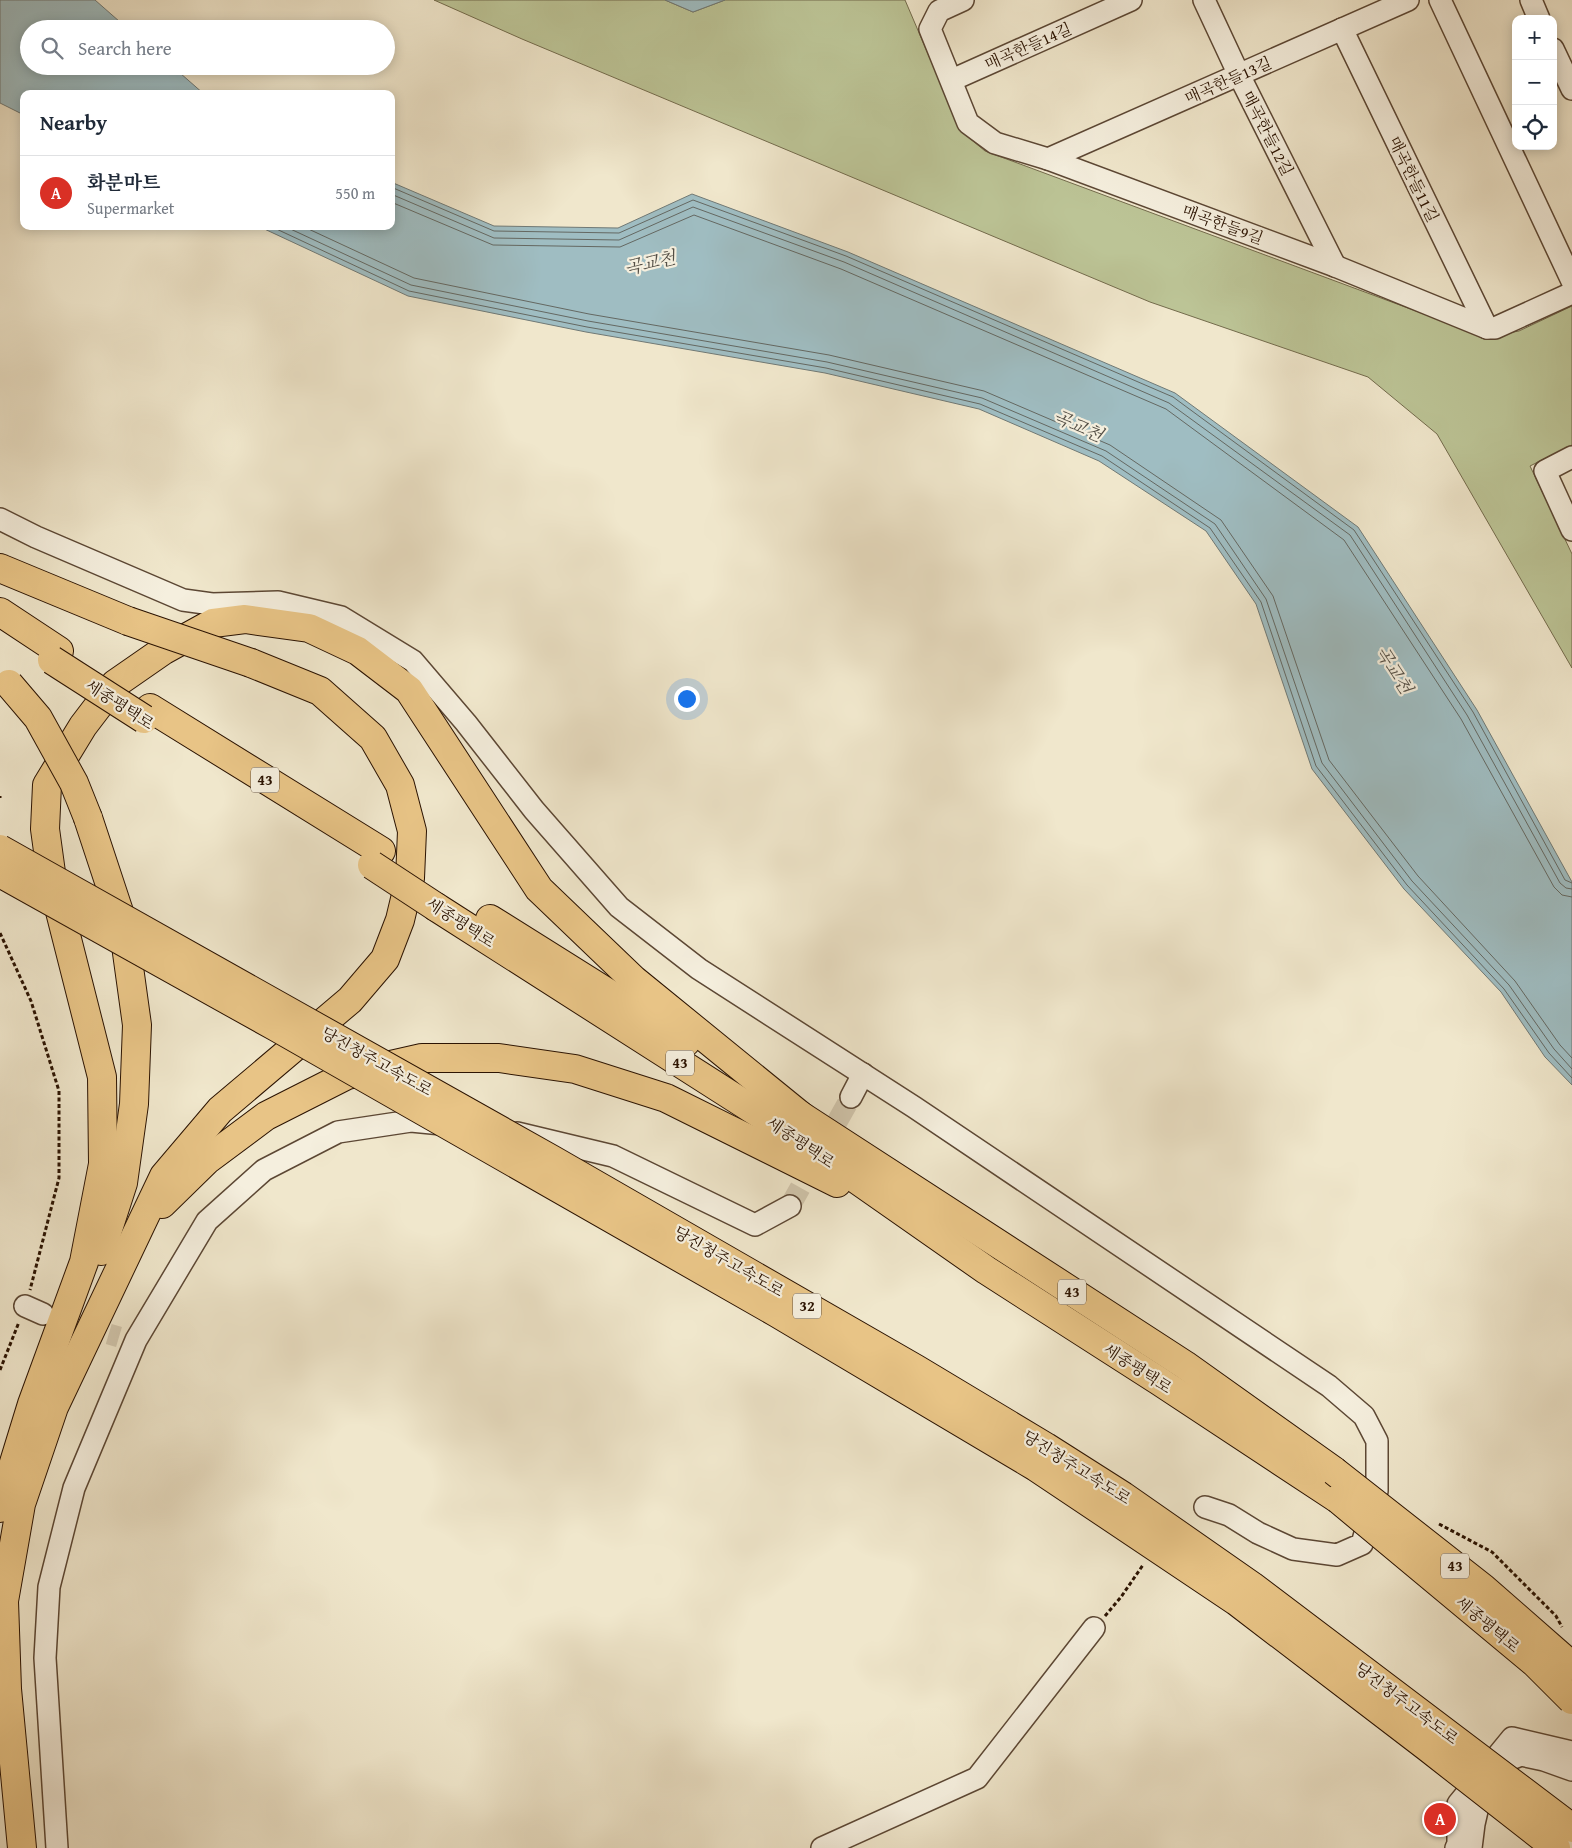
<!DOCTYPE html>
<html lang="en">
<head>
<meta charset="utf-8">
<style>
	:root { --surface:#fff; --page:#f2f2f3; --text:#1f2937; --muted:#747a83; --line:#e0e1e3; --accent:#d93025 }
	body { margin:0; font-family:"Gentium Book Plus","Noto Serif KR",serif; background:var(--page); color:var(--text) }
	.controls { position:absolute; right:15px; top:15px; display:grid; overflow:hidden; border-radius:10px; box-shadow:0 2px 12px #0003 }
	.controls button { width:45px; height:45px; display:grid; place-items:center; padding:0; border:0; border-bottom:1px solid var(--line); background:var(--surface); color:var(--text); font:25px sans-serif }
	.you { position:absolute; left:686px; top:698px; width:18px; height:18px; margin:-12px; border:4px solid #fff; border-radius:50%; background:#1a73e8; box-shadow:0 0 0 8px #1a73e833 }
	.badge { display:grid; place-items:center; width:32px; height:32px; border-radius:50%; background:var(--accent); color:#fff; font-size:16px; font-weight:700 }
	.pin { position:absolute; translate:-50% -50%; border:2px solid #fff; box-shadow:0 1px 5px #0006 }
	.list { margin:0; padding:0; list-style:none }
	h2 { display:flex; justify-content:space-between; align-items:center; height:65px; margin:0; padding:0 20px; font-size:21px }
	h2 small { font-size:16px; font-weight:400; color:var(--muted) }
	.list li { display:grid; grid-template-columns:32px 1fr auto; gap:15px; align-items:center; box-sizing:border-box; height:75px; padding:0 20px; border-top:1px solid var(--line) }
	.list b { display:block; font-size:19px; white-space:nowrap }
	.list p { margin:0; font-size:16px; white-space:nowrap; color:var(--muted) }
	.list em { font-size:16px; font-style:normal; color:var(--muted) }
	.icon { flex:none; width:28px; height:28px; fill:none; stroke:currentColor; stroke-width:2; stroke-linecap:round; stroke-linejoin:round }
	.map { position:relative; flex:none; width:1572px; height:1848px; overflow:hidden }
	.search { position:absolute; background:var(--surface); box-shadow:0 2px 12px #0003; left:20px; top:20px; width:375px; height:55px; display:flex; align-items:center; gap:12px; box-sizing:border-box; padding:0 18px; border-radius:28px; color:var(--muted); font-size:19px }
	.panel { position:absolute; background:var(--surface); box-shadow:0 2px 12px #0003; left:20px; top:90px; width:375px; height:140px; border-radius:10px }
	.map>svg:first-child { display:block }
	.green { fill:#bcc496; stroke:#736b4c }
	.water { fill:#9fbdc2; stroke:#707975 }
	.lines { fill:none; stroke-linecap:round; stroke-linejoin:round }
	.shore { stroke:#646862; stroke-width:1 }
	.minor-tunnel { stroke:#d2c7ae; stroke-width:21; stroke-dasharray:21 11; stroke-linecap:butt }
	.minor-casing { stroke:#5c4734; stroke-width:24 }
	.highway-casing { stroke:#2a1201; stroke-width:30 }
	.path { stroke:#2a1201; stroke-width:3; stroke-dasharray:4 2.5; stroke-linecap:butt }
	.minor { stroke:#f5efde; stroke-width:21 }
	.highway { stroke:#e8c486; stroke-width:28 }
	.highway-bridge-casing { stroke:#2a1201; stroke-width:30; stroke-linecap:butt }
	.highway-bridge { stroke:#e8c486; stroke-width:28 }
	.labels { text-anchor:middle; stroke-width:4.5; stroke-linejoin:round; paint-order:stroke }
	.shield { fill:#f5efde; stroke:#675443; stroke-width:1 }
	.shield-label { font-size:15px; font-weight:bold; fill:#2a1201 }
	.street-label { font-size:16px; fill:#2a1201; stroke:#f5efde }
	.water-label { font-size:18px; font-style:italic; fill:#534e45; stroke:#f5efde }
</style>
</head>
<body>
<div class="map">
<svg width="1572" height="1848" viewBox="0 0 1572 1848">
	<rect width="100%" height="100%" fill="#f0e7cc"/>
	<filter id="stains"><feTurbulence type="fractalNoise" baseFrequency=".004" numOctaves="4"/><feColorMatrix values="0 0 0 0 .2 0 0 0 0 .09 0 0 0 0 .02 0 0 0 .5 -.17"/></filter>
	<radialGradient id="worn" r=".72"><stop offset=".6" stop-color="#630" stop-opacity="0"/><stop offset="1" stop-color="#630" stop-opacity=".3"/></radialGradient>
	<polygon class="green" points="434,0 665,0 693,12 725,0 905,0 961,131 985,151 1486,337 1519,331 1572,306 1572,445 1530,466 1572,554 1572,668 1437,434 1368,377 1150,302 522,39"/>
	<g class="water">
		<polygon points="0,0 95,0 128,29 29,29 29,66 172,66 204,94 24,94 24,115 0,103"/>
		<polygon points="665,0 725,0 693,12"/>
		<polygon points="391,182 494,226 618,228 692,194 848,252 1175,393 1358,527 1477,710 1572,882 1572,1085 1545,1057 1501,992 1404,889 1312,769 1256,604 1206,531 1099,461 979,409 825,373 586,332 408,296 258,226 391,226"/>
	</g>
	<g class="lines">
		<g class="shore">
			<polyline points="391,187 494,231 619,233 693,200 846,256 1173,397 1354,530 1473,712 1565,880 1572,883"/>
			<polyline points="391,194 494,238 619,240 693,207 844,262 1169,403 1350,535 1467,715 1560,883 1566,888 1572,889"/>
			<polyline points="391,202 493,245 620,247 694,215 841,269 1166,409 1344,540 1461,719 1554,887 1562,895 1572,897"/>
			<polyline points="270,226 409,291 587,327 826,368 980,404 1102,456 1210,528 1261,602 1316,766 1407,885 1504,989 1549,1053 1572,1078"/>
			<polyline points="284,226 411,285 588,321 827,362 982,398 1106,451 1215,524 1266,599 1322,763 1412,881 1509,985 1554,1049 1572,1069"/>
			<polyline points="302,226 414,278 589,314 829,355 984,391 1110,445 1221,520 1273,596 1329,760 1418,876 1515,981 1560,1045 1572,1058"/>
		</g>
		<g class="minor-tunnel">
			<polyline points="790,1206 851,1097"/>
			<polyline points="78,1325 119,1337"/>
		</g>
		<g class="minor-casing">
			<g id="minor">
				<polyline points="963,0 939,11 930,29 968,123 995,143 1048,159 1335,266 1487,328 1495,328 1572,293"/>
				<polyline points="1204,0 1239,75 1335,266"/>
				<polyline points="1440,0 1572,281"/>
				<polyline points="1531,0 1539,19"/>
				<polyline points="1342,29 1487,328"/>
				<polyline points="1553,49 1572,89"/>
				<polyline points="952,80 1131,0"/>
				<polyline points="1048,159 1408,0"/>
				<polyline points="1572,457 1545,471 1572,530"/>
				<polyline points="0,519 36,537 183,600 212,604 278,602 341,617 413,661 466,723 534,810 619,907 699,969 914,1107 1329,1386 1364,1416 1377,1441 1377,1491 1362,1544 1337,1555 1293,1549 1258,1533 1229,1515 1205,1507"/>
				<polyline points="851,1097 863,1074"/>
				<polyline points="517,1133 613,1156 755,1225 790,1206"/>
				<polyline points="25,1306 43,1314"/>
				<polyline points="57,1848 45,1658 49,1587 74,1488 136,1340 207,1221 264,1170 338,1132 411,1121 442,1124"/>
				<polyline points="822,1848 977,1778 1094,1628"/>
				<polyline points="1456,1848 1458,1844 1458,1804 1512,1738 1572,1752"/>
				<polyline points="1471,1848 1474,1824 1484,1780 1498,1764 1521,1755 1544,1760 1572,1770"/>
			</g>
		</g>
		<g class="highway-casing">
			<g id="highway">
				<polyline points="0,568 128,621"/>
				<polyline points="0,612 59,651"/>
				<polyline points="150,708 381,851"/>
				<polyline points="88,818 123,924 137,1025 134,1104 123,1183 101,1251"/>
				<polyline points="436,907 796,1137 986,1270 1159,1381 1338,1499"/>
				<polyline points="490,919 686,1042"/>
				<polyline points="792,1110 1185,1365 1334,1471"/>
				<polyline points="162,1204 207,1160 266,1116 347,1075 422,1058 499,1058 575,1069 666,1098 837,1183"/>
				<polyline points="0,1508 32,1404 84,1262 103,1164 102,1077 52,880 45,829 47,785 83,726 115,684 164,650 213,623 245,619 309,628 358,651 409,690 539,889 634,980 806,1120"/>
				<polyline points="22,1848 7,1689 4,1601 21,1504 54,1407 164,1176 220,1110 350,1000 385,959 400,920 410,878 412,831 400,785 373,738 320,691 251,663"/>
			</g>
		</g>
		<g class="path">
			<polyline points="0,796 0,798"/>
			<polyline points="0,933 31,1001 59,1091 59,1178 30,1290"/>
			<polyline points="0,1370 19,1322"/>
			<polyline points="1439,1524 1492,1552 1556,1616 1562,1627"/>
			<polyline points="1105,1616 1121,1597 1143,1565"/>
		</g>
		<use href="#minor" class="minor"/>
		<use href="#highway" class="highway"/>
		<g class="highway-bridge-casing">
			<g id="highway-bridge">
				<polyline points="128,621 251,663"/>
				<polyline points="52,660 144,719"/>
				<polyline points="9,684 38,718 74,783 88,818"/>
				<polyline points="0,849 553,1160 916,1369 1046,1447 1123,1496 1252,1586 1572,1828"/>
				<polyline points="372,865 436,907"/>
				<polyline points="0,873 276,1027 777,1313 1036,1467 1236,1601 1427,1747 1556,1848"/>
				<polyline points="1334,1471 1483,1588 1572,1666"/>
				<polyline points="1338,1499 1535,1663 1572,1700"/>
			</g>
		</g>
		<use href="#highway-bridge" class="highway-bridge"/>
	</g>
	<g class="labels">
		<g class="shield">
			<rect x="251" y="767.5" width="28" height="25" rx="4"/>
			<rect x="666" y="1050.5" width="28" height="25" rx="4"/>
			<rect x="1058" y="1279.5" width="28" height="25" rx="4"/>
			<rect x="793" y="1293.5" width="28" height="25" rx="4"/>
			<rect x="1441" y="1553.5" width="28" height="25" rx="4"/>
		</g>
		<g class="shield-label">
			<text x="265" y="785">43</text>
			<text x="680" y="1068">43</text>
			<text x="1072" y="1297">43</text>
			<text x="807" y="1311">32</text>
			<text x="1455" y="1571">43</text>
		</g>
		<g class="street-label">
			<text transform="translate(1028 46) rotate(-24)" y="6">매곡한들14길</text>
			<text transform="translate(1228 80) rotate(-24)" y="6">매곡한들13길</text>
			<text transform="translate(1268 133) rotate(63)" y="6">매곡한들12길</text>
			<text transform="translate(1414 179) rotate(64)" y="6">매곡한들11길</text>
			<text transform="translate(1223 224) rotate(20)" y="6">매곡한들9길</text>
			<text transform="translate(120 704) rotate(33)" y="6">세종평택로</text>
			<text transform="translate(461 922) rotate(33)" y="6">세종평택로</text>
			<text transform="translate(377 1061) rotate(29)" y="6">당진청주고속도로</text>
			<text transform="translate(801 1142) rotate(34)" y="6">세종평택로</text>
			<text transform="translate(729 1261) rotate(30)" y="6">당진청주고속도로</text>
			<text transform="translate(1138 1368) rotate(33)" y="6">세종평택로</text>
			<text transform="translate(1077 1467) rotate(32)" y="6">당진청주고속도로</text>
			<text transform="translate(1488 1624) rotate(40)" y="6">세종평택로</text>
			<text transform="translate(1407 1703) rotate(37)" y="6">당진청주고속도로</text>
		</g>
		<g class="water-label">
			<text transform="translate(650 263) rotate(-13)" y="6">곡교천</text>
			<text transform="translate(1078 426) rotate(24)" y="6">곡교천</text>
			<text transform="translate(1394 670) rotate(58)" y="6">곡교천</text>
		</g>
	</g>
	<rect width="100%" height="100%" filter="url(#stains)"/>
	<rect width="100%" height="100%" fill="url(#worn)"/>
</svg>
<div class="controls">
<button>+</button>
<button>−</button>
<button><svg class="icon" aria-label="locate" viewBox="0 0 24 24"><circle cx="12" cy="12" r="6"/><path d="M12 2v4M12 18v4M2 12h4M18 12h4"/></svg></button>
</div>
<div class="you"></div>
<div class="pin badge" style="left:1440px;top:1819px">A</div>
<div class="search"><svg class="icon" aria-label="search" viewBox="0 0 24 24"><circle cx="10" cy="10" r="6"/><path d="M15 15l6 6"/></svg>Search here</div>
<section class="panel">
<h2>Nearby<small></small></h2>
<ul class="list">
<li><span class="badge">A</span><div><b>화분마트</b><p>Supermarket</p></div><em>550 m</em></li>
</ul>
</section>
</div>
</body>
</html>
